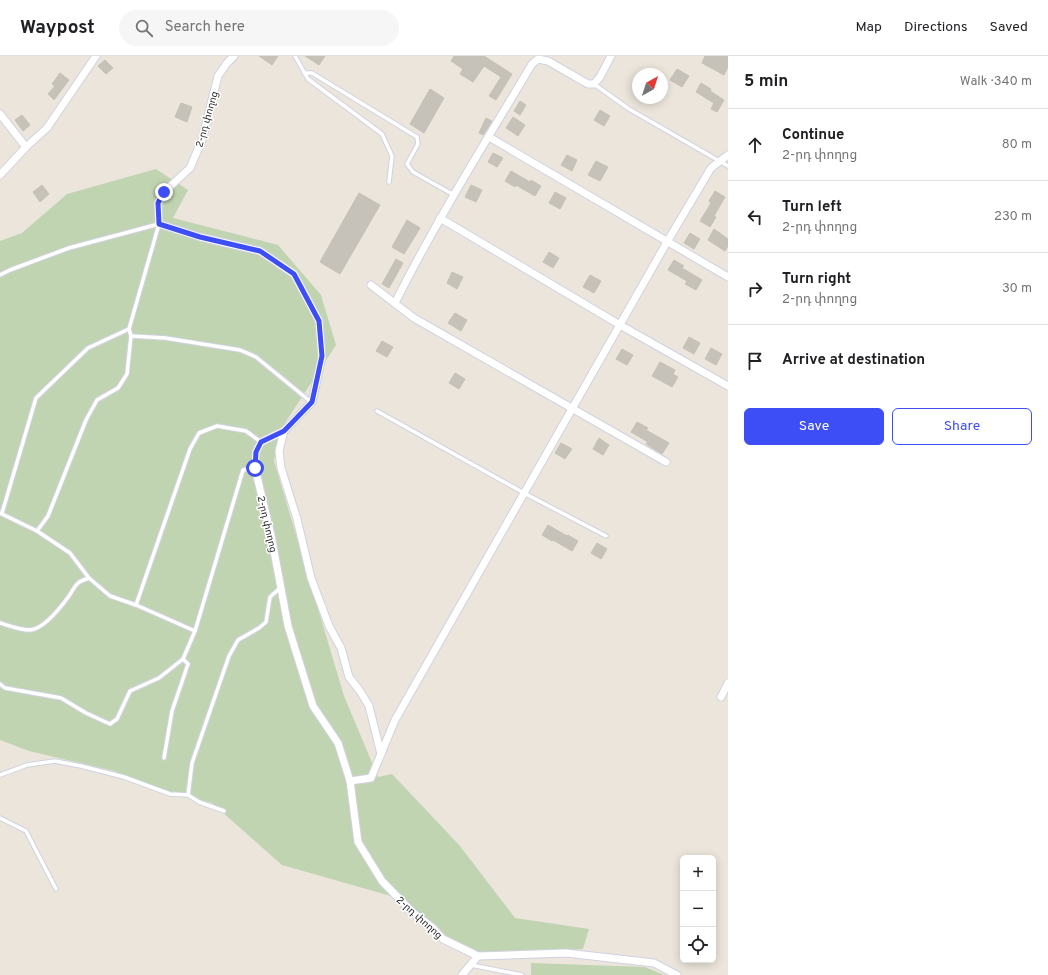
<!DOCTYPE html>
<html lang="en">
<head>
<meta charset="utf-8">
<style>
	:root { --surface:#fff; --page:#f6f6f6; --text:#202124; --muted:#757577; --line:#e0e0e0; --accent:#3d4ef6 }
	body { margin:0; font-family:Overpass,"Noto Sans Armenian",sans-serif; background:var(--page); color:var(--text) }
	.controls { position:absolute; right:12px; bottom:12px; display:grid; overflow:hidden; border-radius:6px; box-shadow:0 2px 10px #0003 }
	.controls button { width:36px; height:36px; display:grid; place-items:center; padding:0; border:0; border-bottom:1px solid var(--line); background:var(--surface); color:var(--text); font:20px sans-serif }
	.compass { position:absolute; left:632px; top:12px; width:36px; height:36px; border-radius:50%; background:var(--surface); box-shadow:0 2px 10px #0003; rotate:39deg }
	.stop { position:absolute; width:12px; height:12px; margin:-9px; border:3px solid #3d4ef6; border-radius:50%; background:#fff }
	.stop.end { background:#3d4ef6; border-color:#fff; box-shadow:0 1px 4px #0008 }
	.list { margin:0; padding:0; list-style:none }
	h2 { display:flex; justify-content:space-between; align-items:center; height:52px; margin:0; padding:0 16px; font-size:17px }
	h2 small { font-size:13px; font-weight:400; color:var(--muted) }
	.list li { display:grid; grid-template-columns:26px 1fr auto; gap:12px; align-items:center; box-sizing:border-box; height:72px; padding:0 16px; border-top:1px solid var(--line) }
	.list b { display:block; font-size:15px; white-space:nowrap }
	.list p { margin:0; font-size:13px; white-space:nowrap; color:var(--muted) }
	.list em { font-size:13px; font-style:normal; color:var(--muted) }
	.actions { display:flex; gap:8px; padding:12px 16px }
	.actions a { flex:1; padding:9px 0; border:1px solid var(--accent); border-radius:6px; text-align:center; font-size:14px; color:var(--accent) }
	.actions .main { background:var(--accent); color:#fff }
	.icon { flex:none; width:22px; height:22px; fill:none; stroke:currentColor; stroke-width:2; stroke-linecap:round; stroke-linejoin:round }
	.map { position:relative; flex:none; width:728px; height:919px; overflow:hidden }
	header { display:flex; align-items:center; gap:24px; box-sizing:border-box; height:56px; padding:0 20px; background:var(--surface); border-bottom:1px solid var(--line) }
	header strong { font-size:19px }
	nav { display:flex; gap:22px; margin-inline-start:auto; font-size:14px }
	.search { width:280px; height:36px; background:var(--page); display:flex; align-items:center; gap:10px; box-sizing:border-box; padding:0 14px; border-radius:22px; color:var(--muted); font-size:15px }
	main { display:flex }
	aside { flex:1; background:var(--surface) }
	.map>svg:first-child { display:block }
	.cemetery { fill:#c0d4b2 }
	.building { fill:#c6c2ba; stroke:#c6c1b4 }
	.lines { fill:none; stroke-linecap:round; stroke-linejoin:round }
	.service-casing { stroke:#d0d2e2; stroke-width:5.5 }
	.minor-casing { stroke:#d0d2e2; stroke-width:9 }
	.service { stroke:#fff; stroke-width:3.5 }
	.minor { stroke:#fff; stroke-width:7 }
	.route { stroke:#3d4ef6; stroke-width:5 }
	.labels { text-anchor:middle; stroke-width:3; stroke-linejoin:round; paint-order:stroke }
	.street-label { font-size:10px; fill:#292929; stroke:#fff }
</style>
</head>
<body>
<header>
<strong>Waypost</strong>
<div class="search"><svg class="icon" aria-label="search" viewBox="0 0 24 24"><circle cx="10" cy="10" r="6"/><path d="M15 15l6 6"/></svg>Search here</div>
<nav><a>Map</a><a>Directions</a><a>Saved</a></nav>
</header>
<main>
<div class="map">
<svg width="728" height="919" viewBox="0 0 728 919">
	<rect width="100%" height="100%" fill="#ebe5db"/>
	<g class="cemetery">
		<polygon points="156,113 188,134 173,162 278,189 321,239 336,289 279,376 274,405 344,640 378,721 392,718 460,790 515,862 589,873 583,893 479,898 451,885 398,842 282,809 212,747 180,740 114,715 29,695 0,684 0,185 22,177 67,138"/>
		<polygon points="531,907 645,911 664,919 531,919"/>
	</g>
	<g class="building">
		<polygon points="259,0 278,0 272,9"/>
		<polygon points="305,0 325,0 319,9"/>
		<polygon points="454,0 484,0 512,18 496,44 489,40 501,21 484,10 473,26 460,18 463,13 451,5"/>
		<polygon points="705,0 728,0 728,11 724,19 702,7"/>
		<polygon points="105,4 113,12 106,18 98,10"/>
		<polygon points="677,13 689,20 682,31 670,24"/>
		<polygon points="60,17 69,24 54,44 48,38 55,30 52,28"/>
		<polygon points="701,27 711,33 710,35 724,44 717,56 711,53 714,47 696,36"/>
		<polygon points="430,33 444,42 424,77 410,68"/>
		<polygon points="520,45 526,49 520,59 514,55"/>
		<polygon points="181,47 192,51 187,66 175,61"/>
		<polygon points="600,54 610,60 604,70 594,64"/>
		<polygon points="22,59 30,69 23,75 15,64"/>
		<polygon points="513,61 525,69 518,80 506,72"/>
		<polygon points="486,62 492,65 483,79 479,77"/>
		<polygon points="493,97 503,102 497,111 488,106"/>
		<polygon points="567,99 577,104 572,115 561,109"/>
		<polygon points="596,105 608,111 600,125 588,119"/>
		<polygon points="511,115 530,126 531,124 541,130 535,140 516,129 515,131 505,125"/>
		<polygon points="42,129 49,138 40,146 33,136"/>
		<polygon points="471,129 482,134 476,146 465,141"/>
		<polygon points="715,135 725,141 714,160 716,161 710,171 700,165 711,147 709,145"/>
		<polygon points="555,136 566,142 560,153 549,147"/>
		<polygon points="359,137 380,149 340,218 320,206"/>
		<polygon points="407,164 420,172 404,198 392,191"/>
		<polygon points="714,173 728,183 728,190 725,195 708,184"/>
		<polygon points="690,177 700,183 694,193 684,187"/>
		<polygon points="549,196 559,202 553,212 543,206"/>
		<polygon points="396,203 403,207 389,232 382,228"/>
		<polygon points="674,204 684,210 682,212 702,224 696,234 685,228 687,225 668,214"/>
		<polygon points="452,216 463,221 457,233 447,227"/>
		<polygon points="590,219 601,225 594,237 583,231"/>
		<polygon points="455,257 467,264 461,275 448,267"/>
		<polygon points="689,281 700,287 694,298 683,292"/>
		<polygon points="382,285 393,291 387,301 376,295"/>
		<polygon points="711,292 722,298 716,309 705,303"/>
		<polygon points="622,293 633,299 627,309 616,303"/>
		<polygon points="660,306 675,314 673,318 678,321 672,331 652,320"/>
		<polygon points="455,317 465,323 459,333 449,327"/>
		<polygon points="637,366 648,372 646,374 669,387 662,398 646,388 648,386 631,376"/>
		<polygon points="599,382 609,389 603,399 593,393"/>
		<polygon points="561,387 572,393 565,403 555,397"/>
		<polygon points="548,469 567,480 568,479 578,485 572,495 553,484 552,485 542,479"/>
		<polygon points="597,487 607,493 601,503 591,497"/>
	</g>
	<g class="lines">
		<g class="service-casing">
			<g id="service">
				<polyline points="295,0 308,23 382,78 392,100 389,126"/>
				<polyline points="304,17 312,17 417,81 418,88 407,108 413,116 454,139"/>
				<polyline points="594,28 629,53 728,110"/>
				<polyline points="0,219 10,214 69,192 159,168"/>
				<polyline points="131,280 165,282 240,294 256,301 311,346"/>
				<polyline points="377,355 524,437 606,480"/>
				<polyline points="0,457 37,475 70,497 89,522 110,540 136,549 195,575 243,414 255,412"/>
				<polyline points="2,457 36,342 88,292 129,273 159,168"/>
				<polyline points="37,475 48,460 86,364 97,344 118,332 127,318 131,280 129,273"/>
				<polyline points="136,549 190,393 199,377 217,370 246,375 261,386"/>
				<path d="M0 567C10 570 20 574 30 574 44 573 61 551 69 540 76 529 76 526 89 522"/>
				<polyline points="0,628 5,632 61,642 86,657 110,668 117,663 130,635 159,622 183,603 195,575"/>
				<polyline points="164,702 172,655 188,608 183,603"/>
				<polyline points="0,719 27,709 55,705 81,710 124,721 170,738 188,739 199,746 224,755"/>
				<polyline points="188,739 192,707 229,600 238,584 259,572 266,566 270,541 280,532"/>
				<polyline points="0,762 26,775 56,833"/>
				<polyline points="471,909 522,919"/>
			</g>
		</g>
		<g class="minor-casing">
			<g id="minor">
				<polyline points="234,0 227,7 218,20 202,84 190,112 164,136 158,147 159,168 200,181 260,195 294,218 319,265 322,301 312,346 284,375 261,386 256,396 255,412 271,479 288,570 313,650 338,687 350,725 358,786 382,825 412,856 433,872 443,883 478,900 566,897 654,907 677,919"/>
				<polyline points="0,58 26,91"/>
				<polyline points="489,81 728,221"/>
				<polyline points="0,119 26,91 47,72 96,0"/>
				<polyline points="440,162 620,269 728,330"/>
				<polyline points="371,229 414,262 666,406"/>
				<path d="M395 247C436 165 485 87 532 8L538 3 548 5 588 28H594L600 21 611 0"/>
				<polyline points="284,375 279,395 281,412 297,463 311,522 329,570 341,592 349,621 360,635 369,650 381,698"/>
				<polyline points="721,641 728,627"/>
				<polyline points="350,725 371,722 395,664 667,186 711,112 728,99"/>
				<polyline points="462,919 478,900"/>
			</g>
		</g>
		<use href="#service" class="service"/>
		<use href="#minor" class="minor"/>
	</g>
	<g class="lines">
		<polyline class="route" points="164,136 158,147 159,168 200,181 260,195 294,218 319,265 322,300 312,346 284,375 261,386 256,396 255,412"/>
	</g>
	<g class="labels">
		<g class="street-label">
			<text transform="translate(206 63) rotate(-74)" y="4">2-րդ փողոց</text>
			<text transform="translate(268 468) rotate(77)" y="4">2-րդ փողոց</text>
			<text transform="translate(420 861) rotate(42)" y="4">2-րդ փողոց</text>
		</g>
	</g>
</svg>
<div class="controls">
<button>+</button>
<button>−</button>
<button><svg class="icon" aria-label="locate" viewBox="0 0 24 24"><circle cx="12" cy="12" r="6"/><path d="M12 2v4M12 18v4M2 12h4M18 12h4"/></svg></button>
</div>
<svg class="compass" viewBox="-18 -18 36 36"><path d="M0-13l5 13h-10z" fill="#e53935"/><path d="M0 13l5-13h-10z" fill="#757577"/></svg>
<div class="stop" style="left:255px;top:412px"></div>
<div class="stop end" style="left:164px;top:136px"></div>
</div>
<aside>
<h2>5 min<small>Walk · 340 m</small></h2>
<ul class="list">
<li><svg class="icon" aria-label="ahead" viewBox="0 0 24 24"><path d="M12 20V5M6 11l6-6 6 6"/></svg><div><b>Continue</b><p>2-րդ փողոց</p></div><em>80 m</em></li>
<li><svg class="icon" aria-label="left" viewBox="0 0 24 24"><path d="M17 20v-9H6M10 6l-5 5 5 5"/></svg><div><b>Turn left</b><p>2-րդ փողոց</p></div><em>230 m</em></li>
<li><svg class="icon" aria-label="right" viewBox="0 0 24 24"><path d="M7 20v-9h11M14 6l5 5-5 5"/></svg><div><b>Turn right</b><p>2-րդ փողոց</p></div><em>30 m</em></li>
<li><svg class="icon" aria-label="arrive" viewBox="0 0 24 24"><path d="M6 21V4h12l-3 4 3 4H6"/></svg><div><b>Arrive at destination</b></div></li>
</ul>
<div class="actions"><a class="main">Save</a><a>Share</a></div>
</aside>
</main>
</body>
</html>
